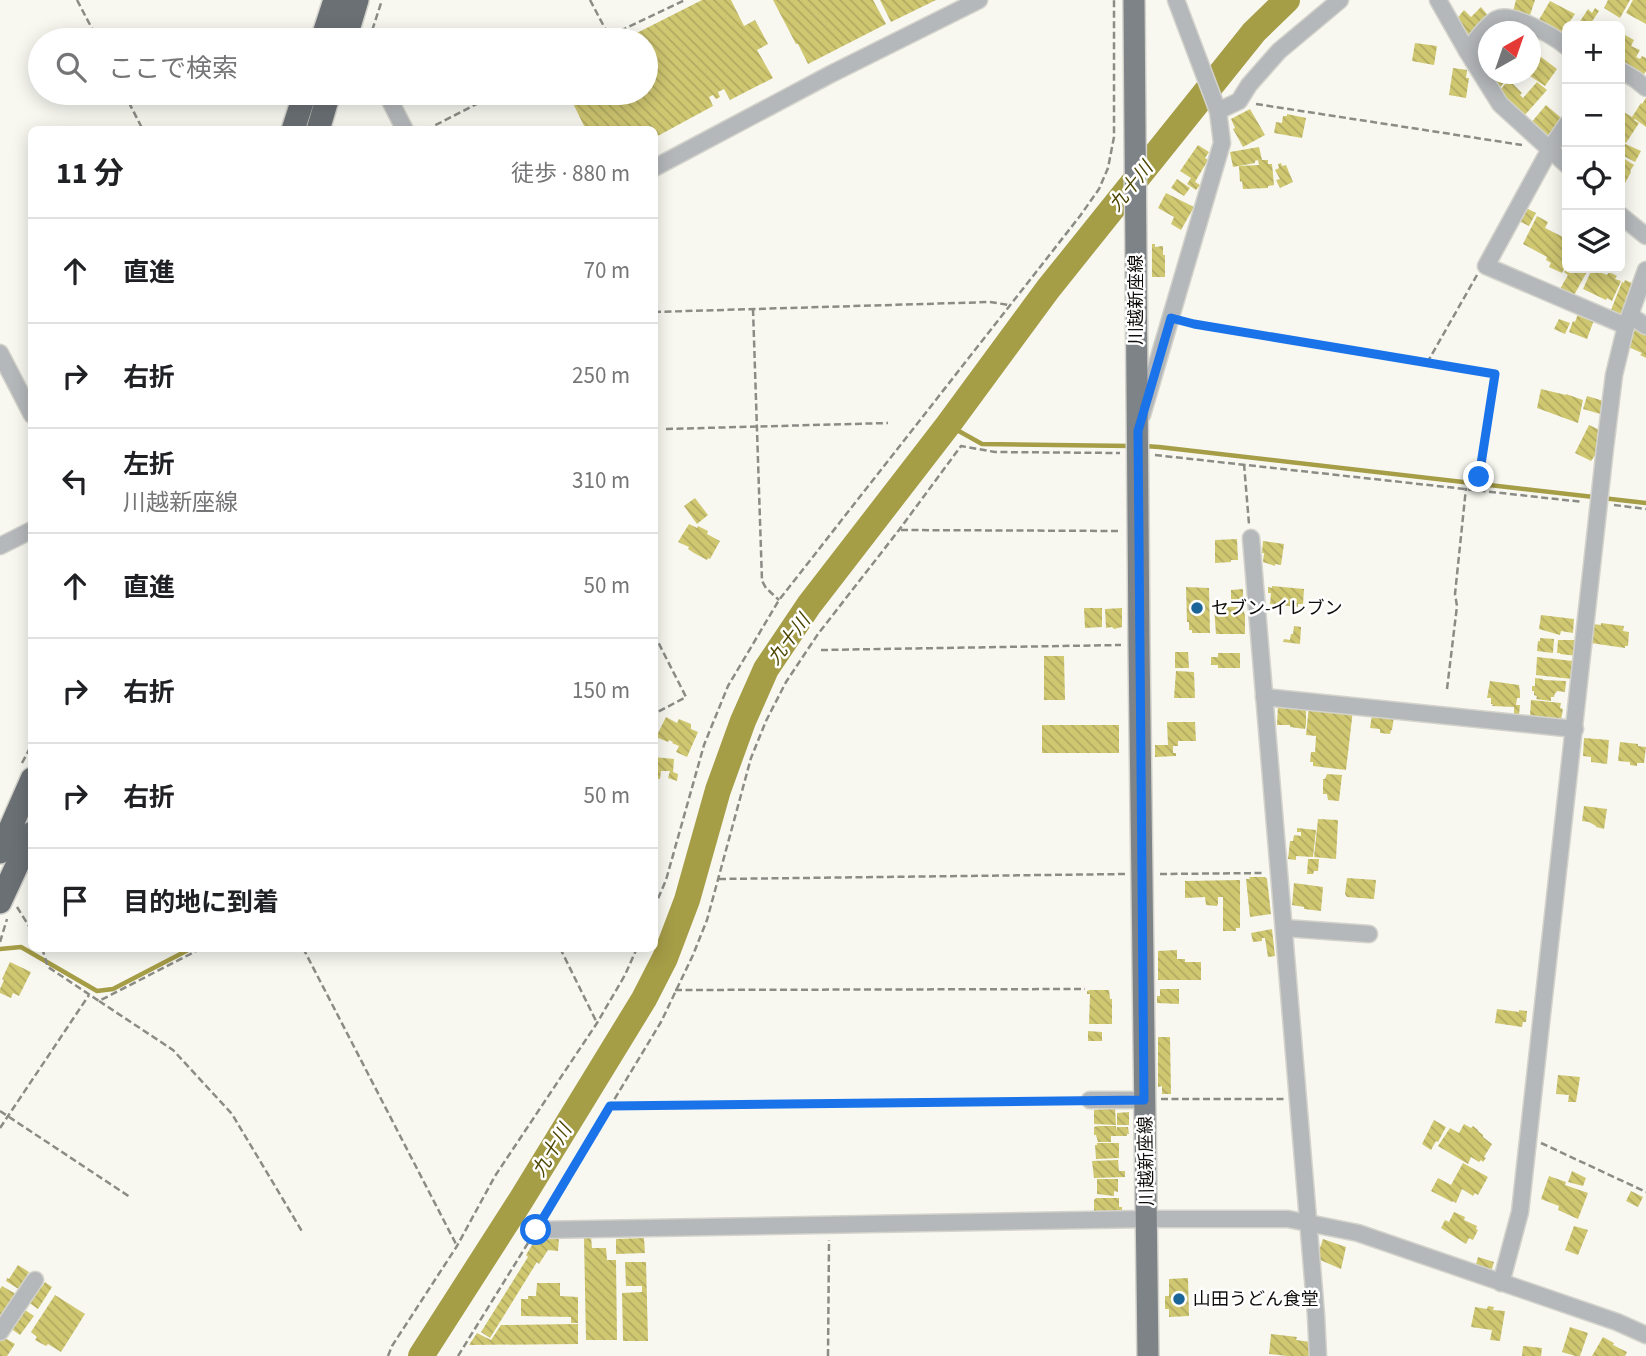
<!DOCTYPE html>
<html lang="ja">
<head>
<meta charset="utf-8">
<style>
	:root { --surface:#fff; --page:#f2f2f2; --text:#202124; --muted:#757577; --line:#e0e0e0 }
	body { margin:0; font-family:"Source Sans 3","Noto Sans JP",sans-serif; background:var(--page); color:var(--text) }
	.controls { position:absolute; right:21px; top:21px; display:grid; overflow:hidden; border-radius:10px; box-shadow:0 4px 18px #0003 }
	.controls button { width:63px; height:63px; display:grid; place-items:center; padding:0; border:0; border-bottom:2px solid var(--line); background:var(--surface); color:var(--text); font:35px sans-serif }
	.compass { position:absolute; left:1478px; top:21px; width:63px; height:63px; border-radius:50%; background:var(--surface); box-shadow:0 4px 18px #0003; rotate:40deg }
	.stop { position:absolute; width:21px; height:21px; margin:-16px; border:5px solid #1a73e8; border-radius:50%; background:#fff }
	.stop.end { background:#1a73e8; border-color:#fff; box-shadow:0 2px 7px #0008 }
	.list { margin:0; padding:0; list-style:none }
	h2 { display:flex; justify-content:space-between; align-items:center; height:91px; margin:0; padding:0 28px; font-size:30px }
	h2 small { font-size:23px; font-weight:400; color:var(--muted) }
	.list li { display:grid; grid-template-columns:46px 1fr auto; gap:21px; align-items:center; box-sizing:border-box; height:105px; padding:0 28px; border-top:2px solid var(--line) }
	.list b { display:block; font-size:26px; white-space:nowrap }
	.list p { margin:0; font-size:23px; white-space:nowrap; color:var(--muted) }
	.list em { font-size:23px; font-style:normal; color:var(--muted) }
	.icon { flex:none; width:38px; height:38px; fill:none; stroke:currentColor; stroke-width:2; stroke-linecap:round; stroke-linejoin:round }
	.map { position:relative; flex:none; width:1646px; height:1356px; overflow:hidden }
	.search { position:absolute; background:var(--surface); box-shadow:0 4px 18px #0003; left:28px; top:28px; width:630px; height:77px; display:flex; align-items:center; gap:18px; box-sizing:border-box; padding:0 24px; border-radius:38px; color:var(--muted); font-size:26px }
	.panel { position:absolute; background:var(--surface); box-shadow:0 4px 18px #0003; left:28px; top:126px; width:630px; height:826px; border-radius:10px }
	.map>svg:first-child { display:block }
	.lines { fill:none; stroke-linecap:round; stroke-linejoin:round }
	.stream { stroke:#a69d47; stroke-width:4.5 }
	.river { stroke:#a69d47; stroke-width:26 }
	.building { fill:url(#building-back-hatch) }
	.minor-casing { stroke:#d3d3cc; stroke-width:19 }
	.major-casing { stroke:#d3d3cc; stroke-width:24 }
	.highway-casing { stroke:#d3d3cc; stroke-width:26 }
	.path { stroke:#8c8c87; stroke-width:2.5; stroke-dasharray:7 3.5; stroke-linecap:butt }
	.minor { stroke:#b5b8ba; stroke-width:16 }
	.major { stroke:#7e8387; stroke-width:21 }
	.highway { stroke:#6b7074; stroke-width:23 }
	.route { stroke:#1a73e8; stroke-width:9 }
	.poi-dot { fill:#1c6599; stroke:#fff; stroke-width:2.5 }
	.labels { text-anchor:middle; stroke-width:5; stroke-linejoin:round; paint-order:stroke }
	.street-label { font-size:18px; fill:#0f0e0c; stroke:#fff }
	.poi-label { font-size:18px; fill:#0f0e0c; stroke:#fff; text-anchor:start }
	.water-label { font-size:19px; font-style:italic; fill:#4d4600; stroke:#fff }
</style>
</head>
<body>
<div class="map">
<svg width="1646" height="1356" viewBox="0 0 1646 1356">
	<defs>
		<pattern id="building-back-hatch" width="6" height="6" patternUnits="userSpaceOnUse" patternTransform="scale(1.75)"><rect width="6" height="6" fill="#d0c771"/><path d="M-1 5l2 2M0 0l6 6M5-1l2 2" fill="none" stroke="#b1aa61"/></pattern>
	</defs>
	<rect width="100%" height="100%" fill="#f8f8f1"/>
	<g class="lines">
		<g class="stream">
			<polyline points="948,425 982,444 1131,446"/>
			<polyline points="1144,446 1159,447 1646,503"/>
			<polyline points="0,949 21,947 97,991 113,989 192,948"/>
		</g>
		<polyline class="river" points="421,1356 521,1200 644,999 665,958 687,900 718,790 743,721 766,669 809,605 948,425 1048,289 1254,32 1287,0"/>
	</g>
	<g class="building">
		<polygon points="702,0 731,0 744,26 755,20 768,44 757,50 773,78 730,100 724,89 718,92 720,97 716,99 713,95 709,97 713,106 654,138 654,130 586,130 568,93 646,93 646,40 623,40"/>
		<polygon points="773,0 873,0 886,24 808,64 798,44 796,44"/>
		<polygon points="880,0 936,0 891,22"/>
		<polygon points="1516,0 1535,0 1528,21 1506,15 1507,10 1513,11"/>
		<polygon points="1608,0 1630,0 1620,18 1604,8"/>
		<polygon points="1633,0 1646,0 1646,24 1626,13"/>
		<polygon points="1550,1 1575,14 1560,36 1537,23"/>
		<polygon points="1481,7 1490,18 1471,42 1455,21 1464,10 1471,17"/>
		<polygon points="1595,8 1599,11 1589,26 1577,26 1588,9 1592,13"/>
		<polygon points="1501,22 1509,27 1512,23 1542,36 1534,45 1530,43 1530,32 1489,32"/>
		<polygon points="1625,35 1634,40 1631,46 1640,50 1636,57 1640,59 1642,56 1646,58 1646,71 1641,79 1620,66 1620,42"/>
		<polygon points="1415,43 1437,46 1434,65 1412,61"/>
		<polygon points="1532,50 1557,69 1545,86 1527,74 1530,74 1530,52"/>
		<polygon points="1488,66 1488,74 1511,74 1497,91 1484,72"/>
		<polygon points="1453,68 1467,70 1466,78 1469,78 1466,98 1449,95"/>
		<polygon points="1509,80 1522,93 1520,95 1523,98 1537,82 1547,90 1523,117 1498,92"/>
		<polygon points="1646,98 1646,127 1635,119 1634,120 1639,123 1626,143 1622,140 1621,142 1641,151 1635,162 1620,154 1620,115 1622,111 1632,117 1641,103 1642,104"/>
		<polygon points="1546,105 1566,122 1550,141 1530,124"/>
		<polygon points="1250,109 1265,135 1243,147 1233,129 1235,128 1231,119"/>
		<polygon points="1287,114 1306,118 1302,138 1274,133 1276,122 1282,123 1283,116 1287,116"/>
		<polygon points="1198,145 1209,152 1205,158 1208,160 1195,182 1200,185 1196,190 1187,184 1191,178 1180,171"/>
		<polygon points="1259,147 1262,160 1268,160 1268,164 1272,164 1274,185 1268,186 1268,188 1243,189 1242,181 1240,182 1239,166 1259,165 1258,160 1255,161 1255,163 1233,167 1230,152"/>
		<polygon points="1620,156 1634,165 1630,171 1631,172 1624,185 1620,183"/>
		<polygon points="1281,163 1282,166 1286,165 1293,182 1280,188 1276,180 1280,179 1275,170 1279,168 1278,164"/>
		<polygon points="1177,179 1190,188 1184,196 1171,188"/>
		<polygon points="1166,193 1194,207 1181,230 1171,224 1174,217 1158,208"/>
		<polygon points="1526,208 1536,213 1529,226 1519,221"/>
		<polygon points="1537,216 1548,222 1545,228 1567,239 1567,251 1565,256 1567,257 1567,263 1562,273 1549,267 1551,263 1546,260 1547,257 1523,244"/>
		<polygon points="1152,244 1155,244 1155,247 1163,246 1163,255 1165,255 1165,277 1152,277"/>
		<polygon points="1567,268 1589,268 1573,297 1560,289 1568,275 1564,272"/>
		<polygon points="1592,269 1607,275 1609,272 1617,276 1615,279 1621,281 1612,301 1607,298 1606,300 1583,289"/>
		<polygon points="1625,280 1634,284 1625,316 1611,310 1622,282 1624,283"/>
		<polygon points="1578,314 1594,320 1587,339 1569,332 1573,321 1575,322"/>
		<polygon points="1559,319 1570,323 1565,334 1554,329"/>
		<polygon points="1636,328 1646,333 1646,358 1640,355 1642,353 1626,346"/>
		<polygon points="1541,389 1566,395 1566,394 1583,400 1578,423 1537,408"/>
		<polygon points="1587,396 1607,402 1604,415 1583,409"/>
		<polygon points="1589,425 1604,432 1597,455 1596,454 1591,461 1575,453"/>
		<polygon points="695,498 708,515 697,524 684,506"/>
		<polygon points="689,524 697,528 698,526 708,531 707,534 720,541 710,559 708,558 707,560 694,553 688,549 689,547 678,542"/>
		<polygon points="1237,539 1238,560 1231,560 1231,562 1215,563 1215,540"/>
		<polygon points="1263,541 1284,544 1281,565 1275,564 1275,566 1263,562 1264,553 1262,553"/>
		<polygon points="1272,586 1304,589 1303,604 1298,604 1298,607 1270,604 1271,593 1268,593 1268,587 1272,588"/>
		<polygon points="1186,587 1209,588 1210,633 1192,633 1192,630 1189,630 1189,622 1187,622"/>
		<polygon points="1243,589 1243,599 1231,600 1231,590"/>
		<polygon points="1214,607 1243,607 1245,616 1245,634 1216,634"/>
		<polygon points="1084,608 1102,608 1102,627 1085,628"/>
		<polygon points="1122,608 1122,627 1114,629 1112,627 1106,628 1105,609"/>
		<polygon points="1541,615 1574,619 1573,633 1561,631 1560,635 1539,629"/>
		<polygon points="1601,623 1624,626 1623,631 1629,632 1628,646 1625,646 1625,648 1591,643 1593,624 1601,625"/>
		<polygon points="1294,626 1301,627 1300,644 1283,642 1284,639 1290,640 1291,634 1293,634"/>
		<polygon points="1540,638 1554,639 1553,653 1537,651 1538,641 1540,641"/>
		<polygon points="1558,640 1579,640 1578,656 1560,654 1560,653 1557,653"/>
		<polygon points="1175,652 1188,652 1189,668 1175,668"/>
		<polygon points="1218,653 1240,653 1240,668 1218,668 1218,665 1211,665 1211,657 1218,657"/>
		<polygon points="1044,656 1064,656 1065,700 1044,700"/>
		<polygon points="1537,657 1573,661 1572,679 1536,675"/>
		<polygon points="1176,671 1194,672 1195,698 1174,698"/>
		<polygon points="1535,678 1543,679 1543,680 1566,681 1565,692 1557,691 1556,693 1555,693 1554,697 1551,697 1551,701 1536,699 1537,696 1534,695 1534,691 1532,691 1532,686 1535,686"/>
		<polygon points="1490,681 1519,685 1520,693 1520,698 1517,698 1516,705 1520,705 1519,715 1514,715 1514,707 1492,706 1493,704 1491,704 1491,698 1487,698"/>
		<polygon points="1531,700 1561,703 1560,708 1563,709 1561,720 1538,719 1538,717 1530,716"/>
		<polygon points="1278,705 1306,707 1306,724 1305,729 1290,727 1290,725 1277,725"/>
		<polygon points="1309,705 1353,710 1346,770 1313,766 1313,762 1310,762 1311,752 1315,752 1316,736 1306,735"/>
		<polygon points="1372,715 1394,716 1392,730 1391,730 1390,734 1380,733 1380,729 1370,728"/>
		<polygon points="666,717 677,723 679,719 691,724 691,729 698,732 687,757 676,752 679,746 672,743 673,742 669,740 668,742 656,737"/>
		<polygon points="1167,722 1195,722 1196,741 1178,741 1178,746 1173,746 1173,753 1176,753 1176,756 1155,757 1155,745 1168,745"/>
		<rect x="1042" y="725" width="77" height="28"/>
		<polygon points="1584,738 1609,740 1607,764 1591,762 1591,757 1583,756"/>
		<polygon points="1620,742 1638,744 1638,746 1646,747 1644,763 1637,763 1637,766 1630,765 1630,762 1618,761"/>
		<polygon points="654,757 674,759 673,772 678,774 677,781 668,778 670,771 661,771 660,779 657,779 656,784 654,784"/>
		<polygon points="1327,774 1342,775 1339,801 1328,800 1327,794 1323,794 1323,779 1325,779"/>
		<polygon points="1584,806 1607,809 1604,829 1596,827 1596,826 1589,822 1582,821"/>
		<polygon points="1318,819 1338,820 1336,859 1314,857"/>
		<polygon points="1297,828 1316,830 1313,857 1296,856 1296,860 1288,859 1290,841 1293,841 1294,835 1301,836 1301,832 1297,832"/>
		<polygon points="1308,859 1319,859 1318,871 1314,871 1313,874 1307,874"/>
		<polygon points="1249,877 1265,877 1267,879 1271,914 1250,917 1246,879 1250,879"/>
		<polygon points="1347,878 1376,880 1374,899 1347,897 1345,894"/>
		<polygon points="1240,880 1240,928 1236,928 1236,931 1223,931 1223,897 1218,897 1218,904 1217,906 1206,905 1205,897 1185,898 1185,881"/>
		<polygon points="1294,883 1323,887 1321,911 1304,909 1304,907 1292,905"/>
		<polygon points="1272,929 1275,956 1268,957 1265,938 1262,938 1262,941 1253,942 1251,933"/>
		<polygon points="1177,950 1177,959 1185,959 1185,962 1201,962 1201,980 1158,980 1158,951"/>
		<polygon points="10,962 31,972 19,996 13,993 11,998 0,993 0,989 4,980 2,979"/>
		<polygon points="1160,989 1179,989 1179,1004 1157,1003 1157,996 1160,996"/>
		<polygon points="1090,990 1109,990 1110,999 1112,999 1112,1024 1089,1024 1090,994 1087,994 1087,991"/>
		<polygon points="1497,1009 1519,1012 1519,1010 1527,1011 1526,1022 1523,1022 1522,1027 1495,1023"/>
		<polygon points="1088,1031 1102,1032 1102,1041 1088,1041"/>
		<polygon points="1158,1037 1170,1037 1171,1094 1162,1094 1162,1086 1158,1087"/>
		<polygon points="1558,1075 1580,1077 1576,1102 1568,1102 1569,1095 1556,1094"/>
		<polygon points="1115,1108 1116,1125 1094,1124 1094,1110"/>
		<polygon points="1129,1112 1129,1125 1117,1125 1117,1113"/>
		<polygon points="1434,1120 1446,1127 1438,1142 1436,1141 1431,1150 1422,1144"/>
		<polygon points="1464,1124 1471,1128 1473,1126 1478,1130 1478,1131 1483,1135 1483,1137 1492,1144 1484,1157 1486,1158 1483,1162 1481,1160 1479,1162 1471,1157 1468,1164 1438,1146 1450,1128 1459,1133"/>
		<polygon points="1098,1126 1116,1126 1116,1131 1117,1127 1128,1127 1129,1134 1127,1134 1127,1136 1111,1136 1111,1142 1098,1142 1096,1135 1094,1135 1094,1127"/>
		<polygon points="1097,1143 1119,1143 1119,1158 1096,1159 1095,1145 1097,1145"/>
		<polygon points="1118,1160 1119,1171 1125,1171 1125,1177 1094,1178 1092,1161"/>
		<polygon points="1463,1163 1488,1177 1478,1195 1475,1193 1473,1196 1462,1189 1456,1203 1453,1201 1452,1202 1431,1191 1438,1178 1451,1185"/>
		<polygon points="1572,1171 1586,1178 1583,1186 1568,1182"/>
		<polygon points="1549,1176 1566,1182 1565,1185 1588,1193 1578,1219 1558,1210 1559,1206 1541,1199"/>
		<polygon points="1097,1179 1118,1179 1118,1192 1114,1191 1114,1196 1097,1194"/>
		<polygon points="1631,1191 1643,1197 1638,1207 1626,1201"/>
		<polygon points="1096,1198 1119,1198 1119,1207 1122,1207 1122,1214 1103,1214 1103,1212 1096,1212 1094,1211 1094,1200"/>
		<polygon points="1454,1212 1465,1217 1464,1220 1477,1226 1476,1229 1478,1230 1473,1240 1469,1238 1466,1244 1441,1228 1445,1220 1449,1222"/>
		<polygon points="1574,1226 1588,1230 1578,1255 1565,1250"/>
		<polygon points="538,1235 559,1238 558,1251 548,1250 539,1264 537,1262 490,1338 481,1332 528,1257 526,1255"/>
		<polygon points="591,1237 592,1248 606,1248 607,1260 616,1260 617,1340 586,1340 584,1238"/>
		<polygon points="644,1238 645,1253 616,1254 616,1239"/>
		<polygon points="1323,1239 1346,1247 1341,1269 1318,1259 1318,1254"/>
		<polygon points="1478,1257 1494,1262 1491,1272 1475,1268"/>
		<polygon points="625,1262 646,1262 648,1341 623,1341 622,1293 642,1292 642,1286 626,1286"/>
		<polygon points="18,1265 29,1272 27,1275 29,1276 20,1290 6,1281 7,1278 9,1279"/>
		<polygon points="1188,1278 1189,1316 1169,1317 1169,1309 1165,1309 1165,1296 1169,1296 1169,1279"/>
		<polygon points="45,1282 52,1287 38,1309 28,1302 39,1285 42,1287"/>
		<polygon points="537,1283 560,1283 560,1296 578,1297 578,1323 571,1323 571,1317 521,1316 521,1299 528,1299 528,1296 536,1296"/>
		<polygon points="2,1286 16,1294 5,1310 7,1312 0,1319 0,1289"/>
		<polygon points="55,1295 85,1314 61,1352 48,1344 46,1346 35,1340 37,1337 31,1332"/>
		<polygon points="1488,1306 1494,1307 1493,1310 1505,1311 1500,1341 1490,1340 1492,1330 1471,1327 1475,1307 1487,1309"/>
		<polygon points="25,1310 34,1316 20,1335 10,1328 13,1324 15,1325"/>
		<polygon points="578,1324 578,1344 469,1345 477,1333 491,1340 501,1325"/>
		<polygon points="1570,1327 1588,1333 1580,1356 1575,1356 1562,1352"/>
		<polygon points="1271,1334 1297,1337 1296,1340 1311,1342 1311,1356 1287,1356 1269,1354"/>
		<polygon points="3,1337 15,1344 7,1356 0,1356 0,1341"/>
		<polygon points="1603,1337 1614,1343 1613,1345 1627,1352 1625,1356 1592,1356"/>
		<polygon points="1523,1346 1542,1348 1541,1356 1522,1356"/>
	</g>
	<g class="lines">
		<g class="minor-casing">
			<g id="minor">
				<polyline points="1438,0 1467,51 1500,104 1567,165"/>
				<path d="M1467 51C1475 42 1487 24 1497 19 1511 11 1555 37 1567 47"/>
				<polyline points="1620,70 1635,79 1646,88"/>
				<polyline points="386,93 405,130"/>
				<polyline points="1218,111 1239,101 1249,85 1279,51 1340,0"/>
				<polyline points="1567,124 1550,149 1486,266 1626,326"/>
				<polyline points="654,168 831,74 979,0"/>
				<polyline points="1620,215 1646,236"/>
				<polyline points="1631,316 1646,326"/>
				<polyline points="0,353 32,415"/>
				<polyline points="1142,415 1222,143 1218,111 1176,0"/>
				<polyline points="1251,538 1316,1315 1318,1356"/>
				<polyline points="0,546 32,530"/>
				<polyline points="1264,697 1575,729"/>
				<polyline points="1284,928 1369,934"/>
				<polyline points="1090,1100 1145,1100"/>
				<polyline points="536,1230 1146,1219 1288,1219 1358,1233 1617,1322 1646,1335"/>
				<polyline points="1501,1283 1520,1212 1605,448 1614,375 1626,326 1646,270"/>
				<polyline points="0,1332 35,1280"/>
			</g>
		</g>
		<g class="major-casing">
			<polyline id="major" points="1134,0 1139,645 1148,1356"/>
		</g>
		<g class="highway-casing">
			<g id="highway">
				<polyline points="322,40 335,0"/>
				<polyline points="345,40 357,0"/>
				<polyline points="293,130 305,93"/>
				<polyline points="318,130 329,93"/>
				<polyline points="0,852 32,779"/>
				<polyline points="0,902 32,833"/>
			</g>
		</g>
		<g class="path">
			<polyline points="77,0 98,40"/>
			<polyline points="590,0 609,36"/>
			<polyline points="369,40 382,0"/>
			<polyline points="601,40 685,0"/>
			<polyline points="124,93 143,130"/>
			<polyline points="347,102 352,93"/>
			<polyline points="1256,104 1522,145"/>
			<polyline points="426,130 498,93"/>
			<polyline points="753,309 762,581 766,588 779,600"/>
			<polyline points="654,312 990,302 1009,305"/>
			<polyline points="1184,322 1495,374 1479,477"/>
			<polyline points="1427,363 1477,275"/>
			<polyline points="666,429 888,423"/>
			<polyline points="1155,455 1583,502"/>
			<polyline points="1244,464 1249,524"/>
			<polyline points="1614,505 1646,509"/>
			<polyline points="901,530 1121,531"/>
			<polyline points="654,634 686,697 654,714"/>
			<polyline points="821,650 1121,645"/>
			<polyline points="1447,689 1457,606 1455,594 1466,488"/>
			<polyline points="22,763 32,744"/>
			<polyline points="1160,874 1265,873"/>
			<polyline points="719,879 1125,874"/>
			<polyline points="17,907 32,931"/>
			<polyline points="654,908 666,880 704,745 728,686 779,600 1080,216 1099,189 1108,168 1114,137 1114,0"/>
			<polyline points="0,942 7,919"/>
			<polyline points="42,948 48,967 99,1001 202,948"/>
			<polyline points="303,948 457,1246"/>
			<polyline points="560,948 597,1023"/>
			<polyline points="675,990 1085,989"/>
			<polyline points="99,1001 173,1050 232,1114 303,1233"/>
			<polyline points="1161,1099 1284,1099"/>
			<polyline points="610,1106 1076,1100"/>
			<polyline points="0,1111 130,1197"/>
			<polyline points="0,1128 89,995"/>
			<polyline points="1541,1143 1646,1192"/>
			<polyline points="544,1216 661,1022 693,955 707,920 751,758 766,721 786,682 818,634 899,530 961,446 995,452 1120,453"/>
			<polyline points="388,1356 392,1346 457,1246 495,1176 597,1023 625,975 637,948"/>
			<polyline points="458,1356 528,1243"/>
			<polyline points="828,1356 829,1240"/>
		</g>
		<use href="#minor" class="minor"/>
		<use href="#major" class="major"/>
		<use href="#highway" class="highway"/>
	</g>
	<g class="lines">
		<polyline class="route" points="536,1230 610,1106 1144,1100 1138,431 1171,318 1194,324 1495,374 1479,477"/>
	</g>
	<g class="poi-dot">
		<circle cx="1197" cy="608" r="7"/>
		<circle cx="1179" cy="1299" r="7"/>
	</g>
	<g class="labels">
		<g class="street-label">
			<text transform="translate(1136 300) rotate(-90)" y="6">川越新座線</text>
			<text transform="translate(1146 1161) rotate(-91)" y="6">川越新座線</text>
		</g>
		<g class="poi-label">
			<text x="1211" y="614">セブン-イレブン</text>
			<text x="1193" y="1305">山田うどん食堂</text>
		</g>
		<g class="water-label">
			<text transform="translate(1130 186) rotate(-51)" y="7">九十川</text>
			<text transform="translate(788 639) rotate(-53)" y="7">九十川</text>
			<text transform="translate(551 1150) rotate(-59)" y="7">九十川</text>
		</g>
	</g>
</svg>
<div class="controls">
<button>+</button>
<button>−</button>
<button><svg class="icon" aria-label="locate" viewBox="0 0 24 24"><circle cx="12" cy="12" r="6"/><path d="M12 2v4M12 18v4M2 12h4M18 12h4"/></svg></button>
<button><svg class="icon" aria-label="layers" viewBox="0 0 24 24"><path d="M12 4l9 5-9 5-9-5zM3 14l9 5 9-5"/></svg></button>
</div>
<svg class="compass" viewBox="-18 -18 36 36"><path d="M0-13l5 13h-10z" fill="#e53935"/><path d="M0 13l5-13h-10z" fill="#757577"/></svg>
<div class="stop" style="left:536px;top:1230px"></div>
<div class="stop end" style="left:1479px;top:477px"></div>
<div class="search"><svg class="icon" aria-label="search" viewBox="0 0 24 24"><circle cx="10" cy="10" r="6"/><path d="M15 15l6 6"/></svg>ここで検索</div>
<section class="panel">
<h2>11 分<small>徒歩 · 880 m</small></h2>
<ul class="list">
<li><svg class="icon" aria-label="ahead" viewBox="0 0 24 24"><path d="M12 20V5M6 11l6-6 6 6"/></svg><div><b>直進</b></div><em>70 m</em></li>
<li><svg class="icon" aria-label="right" viewBox="0 0 24 24"><path d="M7 20v-9h11M14 6l5 5-5 5"/></svg><div><b>右折</b></div><em>250 m</em></li>
<li><svg class="icon" aria-label="left" viewBox="0 0 24 24"><path d="M17 20v-9H6M10 6l-5 5 5 5"/></svg><div><b>左折</b><p>川越新座線</p></div><em>310 m</em></li>
<li><svg class="icon" aria-label="ahead" viewBox="0 0 24 24"><path d="M12 20V5M6 11l6-6 6 6"/></svg><div><b>直進</b></div><em>50 m</em></li>
<li><svg class="icon" aria-label="right" viewBox="0 0 24 24"><path d="M7 20v-9h11M14 6l5 5-5 5"/></svg><div><b>右折</b></div><em>150 m</em></li>
<li><svg class="icon" aria-label="right" viewBox="0 0 24 24"><path d="M7 20v-9h11M14 6l5 5-5 5"/></svg><div><b>右折</b></div><em>50 m</em></li>
<li><svg class="icon" aria-label="arrive" viewBox="0 0 24 24"><path d="M6 21V4h12l-3 4 3 4H6"/></svg><div><b>目的地に到着</b></div></li>
</ul>
</section>
</div>
</body>
</html>
